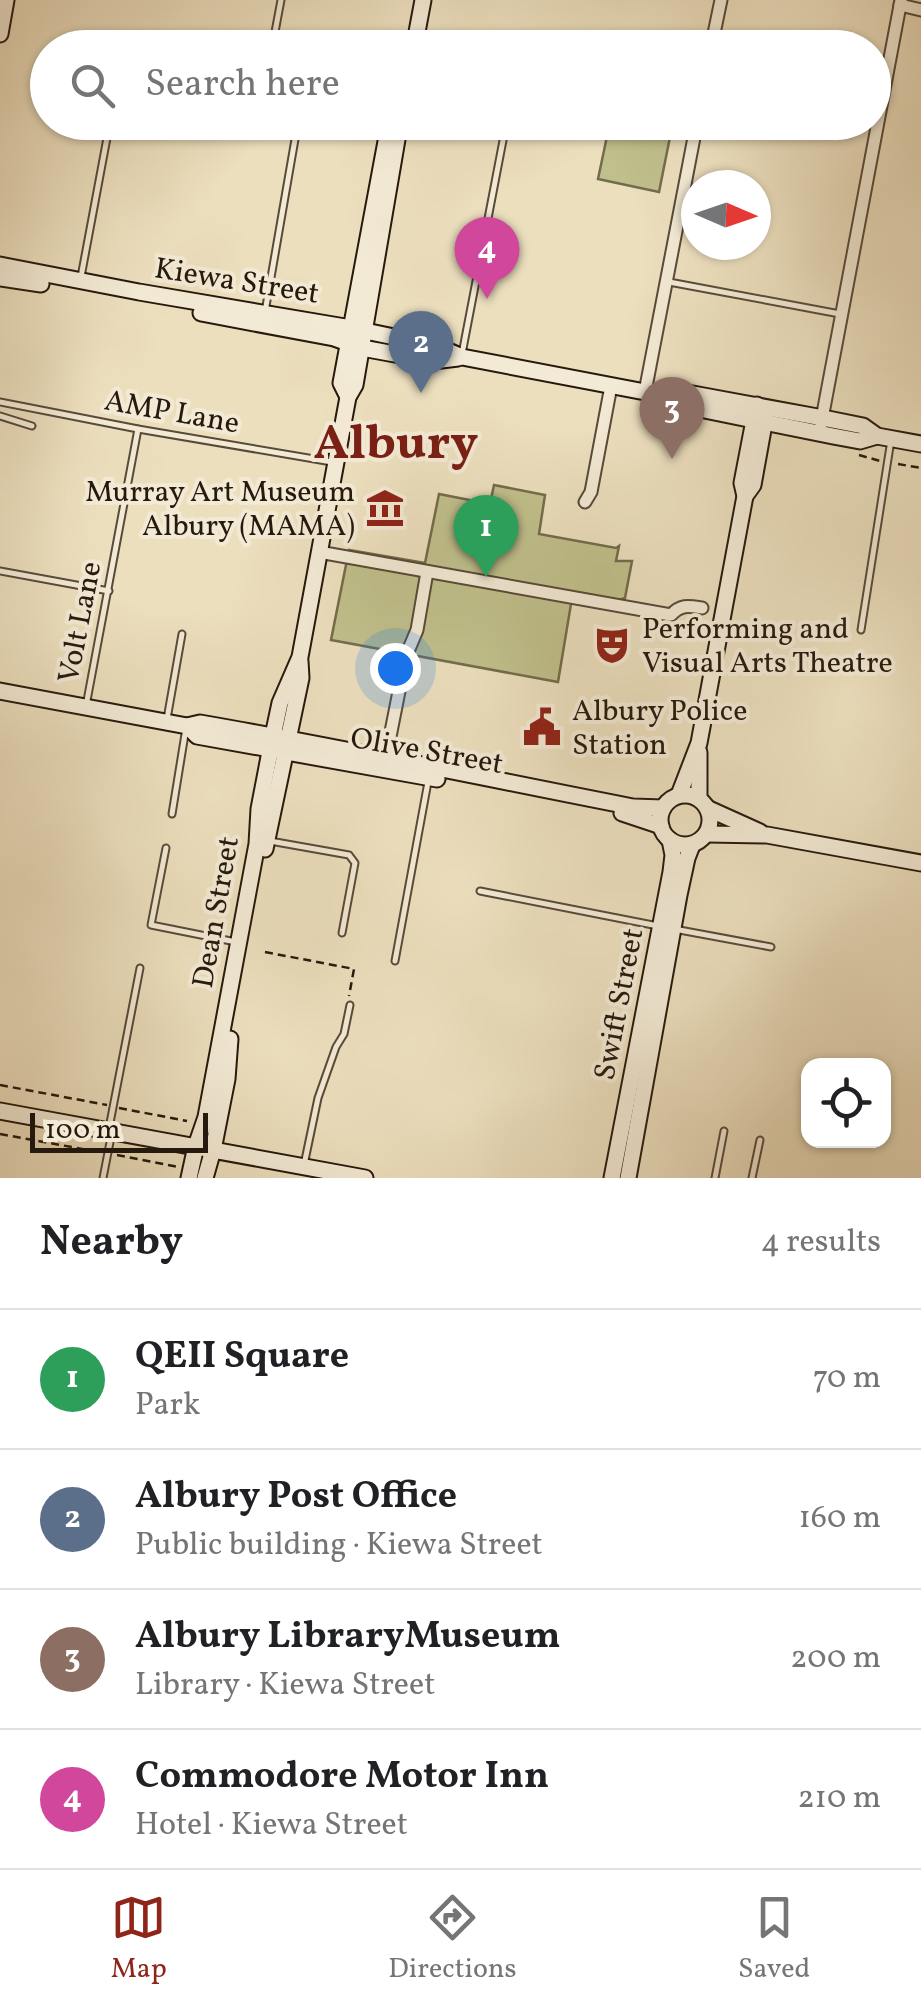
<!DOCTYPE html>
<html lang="en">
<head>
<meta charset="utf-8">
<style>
	:root { --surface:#fff; --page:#f6f6f6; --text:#202124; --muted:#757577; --line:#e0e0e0; --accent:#8f2418 }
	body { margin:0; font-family:Vollkorn,serif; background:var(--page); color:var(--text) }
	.controls { position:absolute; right:30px; bottom:30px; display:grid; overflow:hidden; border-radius:20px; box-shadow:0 2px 8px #0004 }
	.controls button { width:90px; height:90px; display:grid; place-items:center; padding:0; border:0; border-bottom:2px solid var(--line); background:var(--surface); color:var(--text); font:50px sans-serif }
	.compass { position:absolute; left:681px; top:170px; width:90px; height:90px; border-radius:50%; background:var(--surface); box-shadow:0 2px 8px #0004; rotate:92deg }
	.scale { position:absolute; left:30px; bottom:25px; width:178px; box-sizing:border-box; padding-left:10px; border:5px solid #26190d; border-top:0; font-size:28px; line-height:35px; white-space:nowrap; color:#26190d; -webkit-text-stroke:8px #f3ead5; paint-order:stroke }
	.you { position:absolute; left:395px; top:668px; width:35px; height:35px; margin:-25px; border:8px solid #fff; border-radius:50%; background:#1a73e8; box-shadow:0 0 0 15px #1a73e833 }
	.badge { display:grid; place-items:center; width:65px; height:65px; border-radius:50%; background:var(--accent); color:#fff; font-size:32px; font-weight:700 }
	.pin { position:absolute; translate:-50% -82px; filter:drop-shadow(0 2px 5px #0008) }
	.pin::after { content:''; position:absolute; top:52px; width:35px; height:30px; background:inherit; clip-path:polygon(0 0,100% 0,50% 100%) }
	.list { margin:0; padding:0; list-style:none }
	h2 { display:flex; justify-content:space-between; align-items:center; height:130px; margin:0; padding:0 40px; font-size:42px }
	h2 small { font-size:32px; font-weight:400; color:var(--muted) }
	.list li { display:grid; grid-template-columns:65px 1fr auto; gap:30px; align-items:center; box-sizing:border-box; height:140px; padding:0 40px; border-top:2px solid var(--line) }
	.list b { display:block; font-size:38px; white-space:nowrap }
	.list p { margin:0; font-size:32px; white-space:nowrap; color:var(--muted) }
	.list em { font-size:32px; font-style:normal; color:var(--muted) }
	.icon { flex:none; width:55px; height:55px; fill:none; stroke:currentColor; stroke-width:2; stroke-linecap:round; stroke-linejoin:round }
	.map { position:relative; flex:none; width:921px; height:1178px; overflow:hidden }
	.search { position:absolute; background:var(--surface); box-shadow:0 2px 8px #0004; left:30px; right:30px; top:30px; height:110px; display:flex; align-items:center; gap:25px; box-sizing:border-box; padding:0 35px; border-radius:55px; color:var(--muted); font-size:38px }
	.sheet { height:690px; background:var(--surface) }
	nav { display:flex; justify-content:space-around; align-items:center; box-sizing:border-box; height:140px; border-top:2px solid var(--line); background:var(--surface); font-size:28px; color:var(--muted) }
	nav a { display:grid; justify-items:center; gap:5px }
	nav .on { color:var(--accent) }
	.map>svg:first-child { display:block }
	.green { fill:#c0c08c; stroke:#736c4c; stroke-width:2.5 }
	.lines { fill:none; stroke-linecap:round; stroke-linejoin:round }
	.lane-casing { stroke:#584a39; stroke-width:9 }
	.street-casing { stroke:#584a39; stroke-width:15 }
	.secondary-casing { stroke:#26190d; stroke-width:19 }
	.path { stroke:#26190d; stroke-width:2.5; stroke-dasharray:8 5; stroke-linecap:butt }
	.lane { stroke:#f3ead5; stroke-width:5 }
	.street { stroke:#f3ead5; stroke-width:11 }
	.secondary { stroke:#f3ead5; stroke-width:15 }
	.labels { text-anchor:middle; stroke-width:8; stroke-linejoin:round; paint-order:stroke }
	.street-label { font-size:30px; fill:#26190d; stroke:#f3ead5 }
	.poi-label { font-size:30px; fill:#26190d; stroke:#f3ead5; text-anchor:start }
	.town-label { font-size:50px; font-weight:bold; fill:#7a1f14; stroke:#f3ead5 }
</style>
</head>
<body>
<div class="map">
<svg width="921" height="1178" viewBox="0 0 921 1178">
	<rect width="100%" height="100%" fill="#ecdfbe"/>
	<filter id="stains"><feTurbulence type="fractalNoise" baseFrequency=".002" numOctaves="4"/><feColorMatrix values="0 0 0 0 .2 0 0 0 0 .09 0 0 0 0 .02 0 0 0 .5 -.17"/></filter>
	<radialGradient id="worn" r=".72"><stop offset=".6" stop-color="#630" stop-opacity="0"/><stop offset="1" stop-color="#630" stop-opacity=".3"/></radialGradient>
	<g class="green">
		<polygon points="610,122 623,123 671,132 659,192 598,179"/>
		<polygon points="494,485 545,495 539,534 616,548 619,546 616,561 632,561 625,598 619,600 573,592 558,682 331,640 349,550 425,563 439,494 490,504"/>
	</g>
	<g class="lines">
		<g class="lane-casing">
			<g id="lane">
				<polyline points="272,48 281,0"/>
				<polyline points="461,122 505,130 462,354"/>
				<polyline points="81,277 110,122"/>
				<polyline points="669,282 840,314"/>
				<polyline points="265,312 298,122"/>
				<polyline points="0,402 138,429 332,462"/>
				<polyline points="0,416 32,426"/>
				<polyline points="0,571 109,591"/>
				<polyline points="861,630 891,440"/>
				<polyline points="86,706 138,429"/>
				<polyline points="167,719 182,634"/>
				<polyline points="172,814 186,728"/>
				<polyline points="270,841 349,855 355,863 342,933"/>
				<polyline points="166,848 151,925 236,942"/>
				<polyline points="480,891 658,926"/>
				<polyline points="674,929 771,947"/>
				<polyline points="395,961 428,782"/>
				<polyline points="109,1128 140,968"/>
				<polyline points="304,1165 318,1098 336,1047 344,1034 350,1005"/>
				<polyline points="103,1178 111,1137"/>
				<polyline points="715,1178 724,1131"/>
				<polyline points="752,1178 760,1140"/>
			</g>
		</g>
		<g class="street-casing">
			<g id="street">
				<polyline points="900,5 921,10"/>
				<polyline points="711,48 721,0"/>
				<polyline points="645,392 697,122"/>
				<polyline points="821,424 901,0"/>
				<polyline points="585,502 591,492 611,386"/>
				<path d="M319 552 671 615C681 604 689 606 702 608"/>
				<polyline points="386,757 406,656 417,630 427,572"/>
			</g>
		</g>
		<g class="secondary-casing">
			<g id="secondary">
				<polyline points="0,34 6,0"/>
				<polyline points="414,48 423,0"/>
				<polyline points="0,265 139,292 351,328 437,346 462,357 645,392 680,405 833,436 860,441 877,436"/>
				<polyline points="0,278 41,284"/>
				<polyline points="201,313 334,338 362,348 433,361 458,358"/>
				<polyline points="657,392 682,392 823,418 863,426 877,436 921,444"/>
				<polyline points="348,397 341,383 387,136"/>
				<polyline points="745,496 753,485 766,413"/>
				<path d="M0 691 187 726 200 723C345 748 489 779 633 807L663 808"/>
				<polyline points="187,726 197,736 437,779"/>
				<polyline points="699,752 699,799"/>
				<circle cx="685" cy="820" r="25"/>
				<polyline points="679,795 699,743 745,496 742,483 757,405"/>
				<polyline points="709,809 760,832"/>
				<polyline points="622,813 661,826"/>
				<polyline points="707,834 767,835 921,863"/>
				<polyline points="265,849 301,678 300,661"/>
				<polyline points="0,1111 365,1178"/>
				<polyline points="189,1178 196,1146 206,1117 257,844 259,809 273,736 280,703 300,657 348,397 355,385 400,122"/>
				<polyline points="205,1178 213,1150 227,1079 230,1039"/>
				<polyline points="612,1178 671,872 673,855 670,840"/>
				<polyline points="628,1178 679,895 687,858 692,845"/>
			</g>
		</g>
		<g class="path">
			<polyline points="859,455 880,461"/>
			<polyline points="898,464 921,468"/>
			<polyline points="265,952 354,969 349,996"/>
			<polyline points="0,1085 107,1105"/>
			<polyline points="119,1108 187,1121"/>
			<polyline points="0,1134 99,1152"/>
			<polyline points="117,1155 178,1167"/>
		</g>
		<use href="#lane" class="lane"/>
		<use href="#street" class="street"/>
		<use href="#secondary" class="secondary"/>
	</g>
	<defs>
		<g id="museum-bare" transform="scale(3)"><path d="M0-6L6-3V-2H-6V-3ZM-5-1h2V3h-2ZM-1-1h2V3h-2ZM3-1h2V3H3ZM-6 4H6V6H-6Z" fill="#8f2418" stroke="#f3ead5" stroke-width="2.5" paint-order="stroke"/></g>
		<g id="theatre-bare" transform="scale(3)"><path d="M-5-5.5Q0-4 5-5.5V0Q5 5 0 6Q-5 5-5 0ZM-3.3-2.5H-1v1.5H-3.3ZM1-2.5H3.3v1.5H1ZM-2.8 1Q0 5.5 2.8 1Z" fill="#8f2418" stroke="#f3ead5" stroke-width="2.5" paint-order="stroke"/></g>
		<g id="civic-bare" transform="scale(3)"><path d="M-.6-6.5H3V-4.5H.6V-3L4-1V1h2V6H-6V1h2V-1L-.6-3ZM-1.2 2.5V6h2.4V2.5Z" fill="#8f2418" stroke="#f3ead5" stroke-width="2.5" paint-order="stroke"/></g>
	</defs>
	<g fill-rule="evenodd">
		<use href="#museum-bare" x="385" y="508"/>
		<use href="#theatre-bare" x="612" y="645"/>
		<use href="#civic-bare" x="542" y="727"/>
	</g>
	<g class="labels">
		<g class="street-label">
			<text transform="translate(237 280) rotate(9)" y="10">Kiewa Street</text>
			<text transform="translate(172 411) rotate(10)" y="10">AMP Lane</text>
			<text transform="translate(79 622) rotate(-79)" y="10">Volt Lane</text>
			<text transform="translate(427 750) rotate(10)" y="10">Olive Street</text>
			<text transform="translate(215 912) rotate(-80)" y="10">Dean Street</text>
			<text transform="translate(618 1004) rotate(-79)" y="10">Swift Street</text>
		</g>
		<g class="poi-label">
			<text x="355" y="501" text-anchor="end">Murray Art Museum<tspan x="355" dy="34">Albury (MAMA)</tspan></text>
			<text x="642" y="638">Performing and<tspan x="642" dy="34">Visual Arts Theatre</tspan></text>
			<text x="572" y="720">Albury Police<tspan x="572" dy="34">Station</tspan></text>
		</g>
		<g class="town-label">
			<text x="396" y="458">Albury</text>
		</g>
	</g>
	<rect width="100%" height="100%" filter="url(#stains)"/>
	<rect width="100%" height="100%" fill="url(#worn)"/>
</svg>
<div class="controls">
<button><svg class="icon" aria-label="locate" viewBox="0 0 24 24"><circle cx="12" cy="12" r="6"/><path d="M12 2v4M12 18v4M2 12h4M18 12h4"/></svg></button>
</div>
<svg class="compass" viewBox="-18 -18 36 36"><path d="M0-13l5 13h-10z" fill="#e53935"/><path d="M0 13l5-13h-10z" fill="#757577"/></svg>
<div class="scale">100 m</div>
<div class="you"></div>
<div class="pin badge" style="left:486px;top:577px;background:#2e9e5b">1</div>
<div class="pin badge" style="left:421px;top:393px;background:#5c6f8a">2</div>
<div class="pin badge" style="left:672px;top:459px;background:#8d6e63">3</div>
<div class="pin badge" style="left:487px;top:299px;background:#d1479c">4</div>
<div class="search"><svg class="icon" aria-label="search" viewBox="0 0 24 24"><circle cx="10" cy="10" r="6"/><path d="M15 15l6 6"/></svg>Search here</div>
</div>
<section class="sheet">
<h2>Nearby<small>4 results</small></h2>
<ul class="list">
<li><span class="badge" style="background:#2e9e5b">1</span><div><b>QEII Square</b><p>Park</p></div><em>70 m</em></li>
<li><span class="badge" style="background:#5c6f8a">2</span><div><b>Albury Post Office</b><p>Public building · Kiewa Street</p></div><em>160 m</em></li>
<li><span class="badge" style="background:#8d6e63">3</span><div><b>Albury LibraryMuseum</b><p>Library · Kiewa Street</p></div><em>200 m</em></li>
<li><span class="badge" style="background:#d1479c">4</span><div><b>Commodore Motor Inn</b><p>Hotel · Kiewa Street</p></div><em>210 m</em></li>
</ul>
</section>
<nav>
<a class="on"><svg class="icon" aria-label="map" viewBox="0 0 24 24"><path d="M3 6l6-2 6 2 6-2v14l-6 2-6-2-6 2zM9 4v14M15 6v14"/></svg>Map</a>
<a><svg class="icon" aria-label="directions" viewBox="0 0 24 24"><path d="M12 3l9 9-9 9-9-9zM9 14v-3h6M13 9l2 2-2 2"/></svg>Directions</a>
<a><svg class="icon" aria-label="saved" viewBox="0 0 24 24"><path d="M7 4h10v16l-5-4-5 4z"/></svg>Saved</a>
</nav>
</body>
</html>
